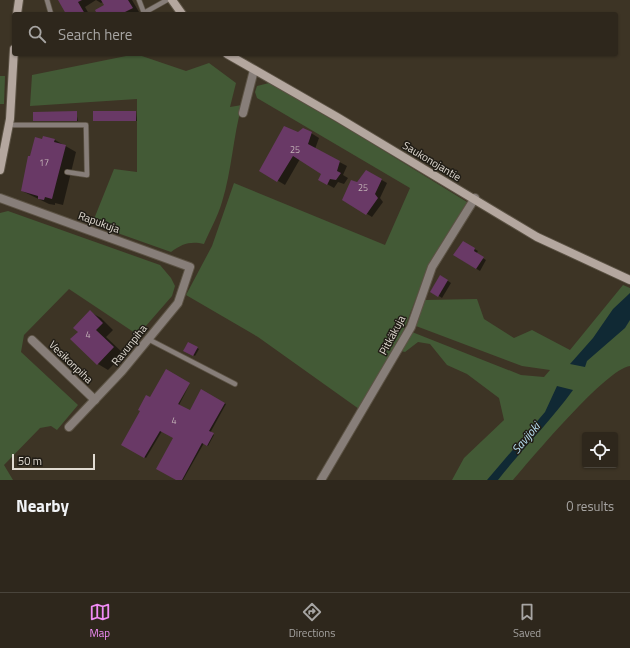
<!DOCTYPE html>
<html lang="en">
<head>
<meta charset="utf-8">
<style>
	:root { --surface:#2e271c; --page:#362f25; --text:#f1f3f6; --muted:#a7a5a3; --line:#49443b; --accent:#f08bf5 }
	body { margin:0; font-family:"Titillium Web",sans-serif; background:var(--page); color:var(--text) }
	.controls { position:absolute; right:12px; bottom:12px; display:grid; overflow:hidden; border-radius:4px; box-shadow:0 1px 3px #0004 }
	.controls button { width:36px; height:36px; display:grid; place-items:center; padding:0; border:0; border-bottom:1px solid var(--line); background:var(--surface); color:var(--text); font:20px sans-serif }
	.scale { position:absolute; left:12px; bottom:10px; width:83px; box-sizing:border-box; padding-left:4px; border:2px solid #e1dbd2; border-top:0; font-size:11px; line-height:14px; white-space:nowrap; color:#e1dbd2; -webkit-text-stroke:3px #211d16; paint-order:stroke }
	.list { margin:0; padding:0; list-style:none }
	h2 { display:flex; justify-content:space-between; align-items:center; height:52px; margin:0; padding:0 16px; font-size:17px }
	h2 small { font-size:13px; font-weight:400; color:var(--muted) }
	.icon { flex:none; width:22px; height:22px; fill:none; stroke:currentColor; stroke-width:2; stroke-linecap:round; stroke-linejoin:round }
	.map { position:relative; flex:none; width:630px; height:480px; overflow:hidden }
	.search { position:absolute; background:var(--surface); box-shadow:0 1px 3px #0004; left:12px; right:12px; top:12px; height:44px; display:flex; align-items:center; gap:10px; box-sizing:border-box; padding:0 14px; border-radius:4px; color:var(--muted); font-size:15px }
	.sheet { height:112px; background:var(--surface) }
	nav { display:flex; justify-content:space-around; align-items:center; box-sizing:border-box; height:56px; border-top:1px solid var(--line); background:var(--surface); font-size:11px; color:var(--muted) }
	nav a { display:grid; justify-items:center; gap:2px }
	nav .on { color:var(--accent) }
	.map>svg:first-child { display:block }
	.green { fill:#435a36 }
	.water { fill:#102934 }
	.shadow { fill:#0007 }
	.building { fill:#693966 }
	.lines { fill:none; stroke-linecap:round; stroke-linejoin:round }
	.lane-casing { stroke:#5b5244; stroke-width:6 }
	.street-casing { stroke:#5b5244; stroke-width:10 }
	.secondary-casing { stroke:#5b5244; stroke-width:10 }
	.lane { stroke:#877e79; stroke-width:4.5 }
	.street { stroke:#877e79; stroke-width:8 }
	.secondary { stroke:#b4a79f; stroke-width:8 }
	.labels { text-anchor:middle; stroke-width:3; stroke-linejoin:round; paint-order:stroke }
	.number-label { font-size:9px; fill:#c3b2b7 }
	.street-label { font-size:11px; fill:#e1dbd2; stroke:#211d16 }
	.water-label { font-size:12px; font-style:italic; fill:#bae2f5; stroke:#211d16 }
</style>
</head>
<body>
<div class="map">
<svg width="630" height="480" viewBox="0 0 630 480">
	<rect width="100%" height="100%" fill="#3d3425"/>
	<g class="green">
		<path d="M136 54 186 71 209 63 236 83 230 107 242 105C233 136 232 170 222 202 218 216 210 230 204 244 190 241 182 244 171 252L92 224 114 169 137 172V99L30 106 32 75Z"/>
		<polygon points="0,76 5,76 4,104 0,104"/>
		<polygon points="269,83 355,133 467,202 430,262 402,335 359,409 258,337 186,295 212,246 234,183 385,245 410,188 257,98 255,92 257,86"/>
		<polygon points="8,211 160,265 171,278 175,286 172,296 138,335 69,289 24,335 21,352 78,405 57,430 51,426 40,428 4,465 13,480 0,480 0,213"/>
		<path d="M623 285 630 288V366C606 369 532 458 513 480H452L464 458 504 420 499 398 467 374 447 365 430 344 418 342 405 352 401 351 412 332 521 375 544 377 550 370 522 366 416 326 424 300 477 299 484 319 514 338 532 330 570 350Z"/>
	</g>
	<g class="water">
		<polygon points="630,293 630,320 625,328 587,361 585,367 570,364 593,338 613,309"/>
		<path d="M557 386 573 390C550 422 522 449 498 480H487L545 412Z"/>
	</g>
	<g class="shadow">
		<polygon points="59,0 132,0 139,12 136,14 98,14 105,6 103,2 101,3 96,0 85,7 89,14 67,14"/>
		<polygon points="103,54 115,54 106,56"/>
		<polygon points="76,112 78,121 34,121"/>
		<polygon points="136,112 137,121 94,120"/>
		<polygon points="299,133 311,133 319,138 315,149 347,166 343,175 348,178 344,184 338,182 334,188 327,184 322,174 300,159 285,185 260,170"/>
		<polygon points="44,137 55,140 76,152 63,205 55,203 55,205 49,204 22,191"/>
		<polygon points="366,171 387,183 380,198 383,202 372,217 343,199"/>
		<polygon points="463,242 478,251 476,254 486,260 480,271 454,255"/>
		<polygon points="441,276 451,283 442,298 431,291"/>
		<polygon points="90,312 101,318 113,330 106,337 124,354 108,370 98,364"/>
		<polygon points="188,343 199,349 195,356 184,350"/>
		<polygon points="190,384 179,405 190,411 202,391 226,404 210,433 214,435 208,446 204,443 183,480 178,480 175,438 162,431 146,458 122,444 175,407 176,408"/>
	</g>
	<g class="building">
		<polygon points="58,0 82,0 78,2 85,14 66,14"/>
		<polygon points="101,0 128,0 133,8 121,14 97,14 95,10 104,5"/>
		<polygon points="77,111 77,121 33,121 33,112"/>
		<rect x="93" y="111" width="43" height="10"/>
		<polygon points="284,126 298,132 303,128 312,132 308,144 340,161 337,171 341,173 336,180 330,179 327,185 318,180 321,174 293,156 277,182 259,171"/>
		<polygon points="43,136 55,139 54,142 66,145 52,199 45,197 44,200 38,199 38,196 21,191 28,156 30,156 35,137 42,139"/>
		<polygon points="366,170 382,179 375,194 378,198 366,215 342,200 351,180 357,182"/>
		<polygon points="463,241 475,248 474,251 484,257 476,269 453,255"/>
		<polygon points="440,275 448,280 438,297 430,292"/>
		<polygon points="90,310 103,323 96,330 114,347 97,365 70,339 78,332 73,328"/>
		<polygon points="188,342 198,347 193,356 183,351"/>
		<polygon points="166,369 190,383 178,404 190,410 201,389 225,403 209,431 214,433 207,446 202,443 182,480 176,480 156,469 173,438 160,431 144,458 121,445 140,411 138,410 146,395 150,397"/>
	</g>
	<g class="lines">
		<g class="lane-casing">
			<g id="lane">
				<polyline points="47,0 51,14"/>
				<polyline points="139,0 144,13"/>
				<polyline points="142,14 167,0"/>
				<polyline points="9,125 86,125 87,175 67,172"/>
				<polyline points="148,339 235,384"/>
			</g>
		</g>
		<g class="street-casing">
			<g id="street">
				<polyline points="243,113 254,70"/>
				<polyline points="0,198 190,267 178,303 122,371 69,427"/>
				<polyline points="32,340 95,400"/>
				<polyline points="321,480 411,327 432,267 475,198"/>
			</g>
		</g>
		<g class="secondary-casing">
			<g id="secondary">
				<polyline points="172,0 182,14"/>
				<polyline points="17,14 19,0"/>
				<polyline points="227,54 337,117 537,237 630,280"/>
				<polyline points="0,170 10,119 14,49"/>
			</g>
		</g>
		<use href="#lane" class="lane"/>
		<use href="#street" class="street"/>
		<use href="#secondary" class="secondary"/>
	</g>
	<g class="labels">
		<g class="number-label">
			<text x="295" y="153">25</text>
			<text x="44" y="166">17</text>
			<text x="363" y="191">25</text>
			<text x="88" y="338">4</text>
			<text x="174" y="424">4</text>
		</g>
		<g class="street-label">
			<text transform="translate(432 161) rotate(31)" y="4">Saukonojantie</text>
			<text transform="translate(99 222) rotate(20)" y="4">Rapukuja</text>
			<text transform="translate(392 335) rotate(-62)" y="4">Pitkäkuja</text>
			<text transform="translate(129 345) rotate(-51)" y="4">Ravunpiha</text>
			<text transform="translate(71 362) rotate(44)" y="4">Vesikonpiha</text>
		</g>
		<g class="water-label">
			<text transform="translate(526 438) rotate(-50)" y="4">Savijoki</text>
		</g>
	</g>
</svg>
<div class="controls">
<button><svg class="icon" aria-label="locate" viewBox="0 0 24 24"><circle cx="12" cy="12" r="6"/><path d="M12 2v4M12 18v4M2 12h4M18 12h4"/></svg></button>
</div>
<div class="scale">50 m</div>
<div class="search"><svg class="icon" aria-label="search" viewBox="0 0 24 24"><circle cx="10" cy="10" r="6"/><path d="M15 15l6 6"/></svg>Search here</div>
</div>
<section class="sheet">
<h2>Nearby<small>0 results</small></h2>
<ul class="list">
</ul>
</section>
<nav>
<a class="on"><svg class="icon" aria-label="map" viewBox="0 0 24 24"><path d="M3 6l6-2 6 2 6-2v14l-6 2-6-2-6 2zM9 4v14M15 6v14"/></svg>Map</a>
<a><svg class="icon" aria-label="directions" viewBox="0 0 24 24"><path d="M12 3l9 9-9 9-9-9zM9 14v-3h6M13 9l2 2-2 2"/></svg>Directions</a>
<a><svg class="icon" aria-label="saved" viewBox="0 0 24 24"><path d="M7 4h10v16l-5-4-5 4z"/></svg>Saved</a>
</nav>
</body>
</html>
